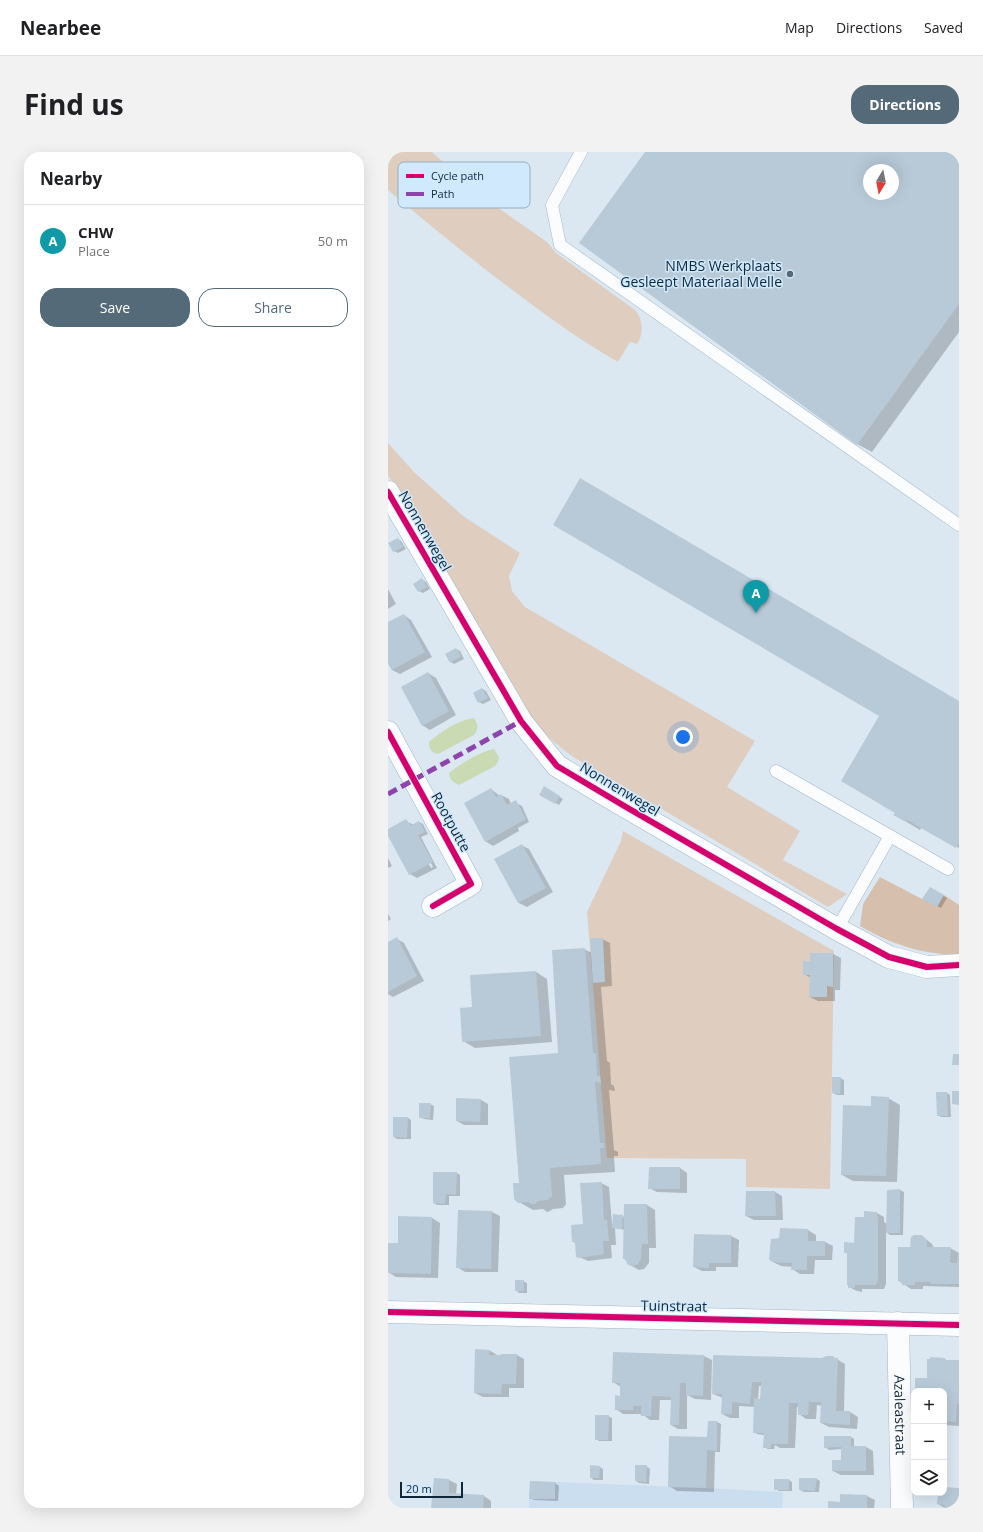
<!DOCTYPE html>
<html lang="en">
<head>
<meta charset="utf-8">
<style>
	:root { --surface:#fff; --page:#f2f2f2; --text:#202124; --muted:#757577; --line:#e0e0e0; --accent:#556a79 }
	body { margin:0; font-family:"Open Sans",sans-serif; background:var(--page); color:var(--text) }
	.controls { position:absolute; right:12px; bottom:12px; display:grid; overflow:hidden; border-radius:8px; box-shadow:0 4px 16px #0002 }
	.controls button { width:36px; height:36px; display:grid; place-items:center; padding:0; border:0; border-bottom:1px solid var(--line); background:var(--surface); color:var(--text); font:20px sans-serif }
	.compass { position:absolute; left:475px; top:12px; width:36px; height:36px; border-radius:50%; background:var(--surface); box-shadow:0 4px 16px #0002; rotate:190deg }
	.scale { position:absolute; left:12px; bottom:10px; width:63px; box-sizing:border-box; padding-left:4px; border:2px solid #0d2638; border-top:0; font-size:11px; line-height:14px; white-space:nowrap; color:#0d2638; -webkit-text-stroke:3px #d1e9fc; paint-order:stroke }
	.you { position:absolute; left:295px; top:585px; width:14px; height:14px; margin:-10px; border:3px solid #fff; border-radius:50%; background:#1a73e8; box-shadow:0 0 0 6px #1a73e833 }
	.badge { display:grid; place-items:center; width:26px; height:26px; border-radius:50%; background:var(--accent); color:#fff; font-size:13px; font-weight:700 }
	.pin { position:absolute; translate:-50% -33px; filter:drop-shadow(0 1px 2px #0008) }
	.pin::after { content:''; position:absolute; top:21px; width:14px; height:12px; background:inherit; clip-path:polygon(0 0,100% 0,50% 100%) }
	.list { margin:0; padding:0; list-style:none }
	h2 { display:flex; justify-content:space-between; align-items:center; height:52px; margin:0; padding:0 16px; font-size:17px }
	h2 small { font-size:13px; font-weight:400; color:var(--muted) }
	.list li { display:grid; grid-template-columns:26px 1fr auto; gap:12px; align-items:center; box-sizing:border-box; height:72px; padding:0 16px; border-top:1px solid var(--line) }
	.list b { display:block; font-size:15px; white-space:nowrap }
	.list p { margin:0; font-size:13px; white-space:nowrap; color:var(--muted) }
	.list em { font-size:13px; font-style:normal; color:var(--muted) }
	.actions { display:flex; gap:8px; padding:12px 16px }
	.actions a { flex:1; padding:9px 0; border:1px solid var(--accent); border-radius:16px; text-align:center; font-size:14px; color:var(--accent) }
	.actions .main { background:var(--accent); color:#fff }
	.icon { flex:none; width:22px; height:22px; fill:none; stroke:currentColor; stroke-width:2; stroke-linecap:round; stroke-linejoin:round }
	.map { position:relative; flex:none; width:571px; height:1356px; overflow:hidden; border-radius:16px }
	header { display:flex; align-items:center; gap:24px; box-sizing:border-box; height:56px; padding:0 20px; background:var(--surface); border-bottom:1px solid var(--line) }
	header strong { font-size:19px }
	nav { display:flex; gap:22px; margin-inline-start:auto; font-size:14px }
	.intro { display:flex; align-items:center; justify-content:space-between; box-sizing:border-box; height:96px; padding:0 24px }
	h1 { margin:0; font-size:28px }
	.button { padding:10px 18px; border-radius:16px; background:var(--accent); color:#fff; font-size:14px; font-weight:700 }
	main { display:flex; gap:24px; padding:0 24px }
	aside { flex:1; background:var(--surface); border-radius:16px; box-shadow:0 4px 16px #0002 }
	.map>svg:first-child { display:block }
	.built { fill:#cadeef }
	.green { fill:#dfcebf }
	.forest { fill:#d6c0ad }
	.water { fill:#cadbb4 }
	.shadow { fill:#0003; fill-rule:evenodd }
	.building { fill:#b8cad8; fill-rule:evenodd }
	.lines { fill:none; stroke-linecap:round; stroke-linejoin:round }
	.lane-casing { stroke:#a5b6c3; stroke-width:13 }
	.street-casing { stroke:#a5b6c3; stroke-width:23 }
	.lane { stroke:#fafcfd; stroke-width:12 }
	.street { stroke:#fafcfd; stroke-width:22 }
	.quiet { stroke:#8e44ad; stroke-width:5; stroke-dasharray:10 5; stroke-linecap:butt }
	.cycleway-casing { stroke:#d1e9fc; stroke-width:8 }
	.cycleway { stroke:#d6006c; stroke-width:6 }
	.poi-dot { fill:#556a79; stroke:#d1e9fc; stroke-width:1.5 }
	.labels { text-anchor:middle; stroke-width:3; stroke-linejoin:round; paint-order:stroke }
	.poi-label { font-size:14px; fill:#0d2638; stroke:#d1e9fc; text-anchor:end }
	.street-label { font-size:14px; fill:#0d2638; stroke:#d1e9fc }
	.key { fill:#d1e9fc; stroke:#96aec1; stroke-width:1 }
	.key-label { font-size:11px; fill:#0d2638 }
</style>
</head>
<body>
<header>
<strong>Nearbee</strong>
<nav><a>Map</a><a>Directions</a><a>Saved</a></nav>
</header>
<div class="intro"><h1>Find us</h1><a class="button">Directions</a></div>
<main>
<aside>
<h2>Nearby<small></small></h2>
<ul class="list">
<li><span class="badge" style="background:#0f9aa8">A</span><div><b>CHW</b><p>Place</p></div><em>50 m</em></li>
</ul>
<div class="actions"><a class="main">Save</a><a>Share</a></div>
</aside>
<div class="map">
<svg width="571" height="1356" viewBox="0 0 571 1356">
	<rect width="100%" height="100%" fill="#dbe8f2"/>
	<polygon class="built" points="142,1329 318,1336 395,1340 394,1356 141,1356"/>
	<g class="green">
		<path d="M0 0H44L92 43 159 90 168 101 247 158C255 167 256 182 249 192L242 190 230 210C191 188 155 161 119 134 78 103 39 71 0 38Z"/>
		<path d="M0 291 26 320 75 364 132 401 121 424 124 439 137 455 367 589 339 635 412 679 395 708 459 742 440 755 187 606C167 593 152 578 139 558L0 323Z"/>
		<polygon points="235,679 446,799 442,1037 358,1035 358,1007 219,1006 199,760 233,689"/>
	</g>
	<path class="forest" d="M492 725 534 747 556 743 571 753V803C533 802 505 793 472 774L475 752Z"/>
	<g class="water">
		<path d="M86 566C90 573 91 576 86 583L50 602C43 600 41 597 41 590 52 580 70 568 86 566Z"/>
		<path d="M106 597 111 605 110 610 107 614 71 633C64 630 62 628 61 621 72 612 93 599 106 597Z"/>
	</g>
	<g class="shadow">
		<path d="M258 0H571V180L484 300 469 292ZM481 18H505V42H481Z"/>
		<polygon points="10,387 13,389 18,397 10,401 6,399"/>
		<polygon points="34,428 38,430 42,437 35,441 31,439"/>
		<polygon points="0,437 8,452 0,457"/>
		<polygon points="16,463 23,468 44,505 12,522 4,518 0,510 0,471"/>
		<polygon points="68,497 72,499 76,507 66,512 63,510"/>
		<polygon points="40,521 48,526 68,563 42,578 34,573"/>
		<polygon points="94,537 98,539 103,548 95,552 91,550"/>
		<polygon points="571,550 571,696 534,675 532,678 507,663 508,660 492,563"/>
		<polygon points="157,636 175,647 171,653 153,642"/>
		<polygon points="103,637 112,644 113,643 121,647 123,652 126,650 134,654 141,670 130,676 131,679 105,694 97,689"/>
		<polygon points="18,668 20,670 18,671 43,716 45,715 20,670 26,673 31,670 35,672 40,682 33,685 49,716 29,726 22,722 0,682 0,678"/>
		<polygon points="133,693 141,697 165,740 139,755 131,751 124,738"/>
		<polygon points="0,706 4,714 0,716"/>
		<polygon points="542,736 559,746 553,756 536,747"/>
		<polygon points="0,762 3,767 0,769"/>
		<polygon points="9,787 16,791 36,829 5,845 0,842 0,791"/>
		<polygon points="214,787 222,791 224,834 213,835 219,909 222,911 223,932 226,934 227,939 221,938 226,998 230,1000 230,1004 226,1004 227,1020 176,1023 178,1052 175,1056 165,1057 162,1059 159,1060 155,1057 145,1058 131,1050 132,1031 171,902 196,797 204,801"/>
		<polygon points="445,802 453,806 452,838 447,838 447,849 430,849 422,845 423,826 416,822 423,810"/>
		<polygon points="148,820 159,827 164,890 87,896 75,889 85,856"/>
		<polygon points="452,926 456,928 456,943 449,943 445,941"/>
		<polygon points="559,941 562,943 563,965 553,965 550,963"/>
		<polygon points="500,946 512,953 509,1030 465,1029 454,1023 484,955"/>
		<polygon points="93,948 100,952 100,973 76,973 69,969"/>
		<polygon points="42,952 46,954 45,968 36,967 32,965"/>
		<polygon points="20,966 23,968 23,987 9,987 6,985"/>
		<polygon points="292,1016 299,1021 299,1041 269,1040 261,1036"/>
		<polygon points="69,1021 72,1023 72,1044 61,1044 61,1053 49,1053 46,1051"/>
		<polygon points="213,1031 221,1035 224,1072 225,1072 234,1064 237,1065 259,1053 267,1058 268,1096 261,1096 261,1111 256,1117 251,1118 240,1112 239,1108 236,1107 237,1078 227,1076 228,1093 223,1093 224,1106 200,1109 189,1104 188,1091 185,1090 197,1073"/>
		<polygon points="512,1038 516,1040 515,1083 502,1083 498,1080 498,1132 496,1137 474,1137 474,1140 469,1139 461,1135 460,1102 457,1100 467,1092 477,1066 489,1061 496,1065 496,1070 499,1072 500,1039"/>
		<polygon points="387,1040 394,1044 395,1068 366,1068 358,1064"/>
		<polygon points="104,1060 112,1064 110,1120 77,1120 69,1115"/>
		<polygon points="44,1066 52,1071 50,1126 8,1125 0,1120 11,1092"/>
		<polygon points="420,1078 428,1083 428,1090 437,1090 445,1094 444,1108 427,1108 426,1122 412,1122 404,1117 405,1115 393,1114 385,1110"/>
		<polygon points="307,1083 343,1084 351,1088 350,1115 328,1115 328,1119 314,1119 306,1115"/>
		<polygon points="534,1084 544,1092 546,1096 562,1096 571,1101 571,1135 535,1134 535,1137 523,1137 511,1129 523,1096"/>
		<polygon points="135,1129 139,1131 139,1141 131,1141 128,1138"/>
		<polygon points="101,1198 109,1203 109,1204 129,1203 136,1207 136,1236 121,1236 121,1245 95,1245 87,1241"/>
		<polygon points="316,1204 324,1208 323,1248 307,1247 299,1243 299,1277 290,1277 283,1273 284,1248 272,1248 271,1268 262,1268 254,1262 235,1262 228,1257 233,1245 233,1235 225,1230"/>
		<path d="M445 1205 457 1212 456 1260H462L470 1265 469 1277 441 1275 433 1271 434 1254 429 1253 428 1267H418L411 1262V1255H409L407 1296H392L387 1293 386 1297H380L376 1295 377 1283 369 1282 366 1280 367 1255 351 1254V1266H342L334 1262 335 1246 325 1242ZM371 1234H374L373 1248H370Z"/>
		<polygon points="557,1207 560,1209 571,1209 571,1274 556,1273 556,1239 535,1239 528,1235 540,1227"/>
		<polygon points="220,1264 224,1266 224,1289 211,1289 208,1287"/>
		<polygon points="321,1270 329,1270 333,1272 332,1300 327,1300 326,1340 289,1339 281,1334 319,1286"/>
		<polygon points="463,1285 466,1287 466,1295 478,1295 485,1299 486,1323 453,1323 445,1319 454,1309 454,1297 441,1298 437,1295"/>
		<polygon points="556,1306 559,1308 559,1326 556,1326"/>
		<polygon points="258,1314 262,1317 261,1332 251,1331 248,1329"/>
		<polygon points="212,1315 215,1317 215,1328 206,1328 203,1326"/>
		<polygon points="429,1327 432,1329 431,1340 416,1340 412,1338"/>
		<polygon points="61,1328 69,1332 68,1342 96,1344 103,1349 103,1356 44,1356"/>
		<polygon points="401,1328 404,1330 404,1339 391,1339 387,1337"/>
		<polygon points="143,1330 167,1331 171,1334 170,1349 146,1348 142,1346"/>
		<polygon points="556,1336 571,1337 571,1356 557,1356 550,1352 551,1341 556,1341"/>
		<polygon points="479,1344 487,1348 486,1356 441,1356"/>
	</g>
	<g class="building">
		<path d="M257 0H571V152L469 293 191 91ZM481 18H505V42H481Z"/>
		<polygon points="192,326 571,549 571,691 568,696 519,668 518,670 505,663 507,661 453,629 491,564 165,373"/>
		<polygon points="10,386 15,395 5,400 0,391"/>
		<polygon points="34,426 39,435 30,440 25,432"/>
		<polygon points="16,462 37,500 4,518 0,512 0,470"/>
		<polygon points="68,496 73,504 62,511 57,502"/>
		<polygon points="40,520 61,559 34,574 13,535"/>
		<polygon points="94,536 100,546 90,551 85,541"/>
		<polygon points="156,634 172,644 167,652 151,643"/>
		<polygon points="103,636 108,645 113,642 119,653 128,648 138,667 97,690 76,651"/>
		<polygon points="18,667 22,674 31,669 37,680 30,683 45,710 21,723 0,684 0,677"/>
		<polygon points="134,692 158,736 130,751 106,707"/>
		<polygon points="542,735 556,743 549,755 534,747"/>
		<polygon points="9,785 29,824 0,840 0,790"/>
		<polygon points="202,786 215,786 217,830 205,831"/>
		<polygon points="197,796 205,901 208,901 209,924 212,924 213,931 207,930 212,991 216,991 216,996 212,996 213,1012 162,1016 164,1044 160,1048 150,1049 147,1052 143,1052 141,1050 130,1051 126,1047 125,1031 131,1031 121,905 170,901 164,798"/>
		<polygon points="422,801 445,801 445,835 439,834 439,845 421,845 422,823 415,823 415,809 422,809"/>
		<polygon points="148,819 153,884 74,890 72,856 84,855 82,823"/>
		<polygon points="565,902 571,902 571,913 564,913"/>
		<polygon points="444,925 453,925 452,942 444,941"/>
		<polygon points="564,939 571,939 571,953 564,952"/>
		<polygon points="548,940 559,940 560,964 549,964"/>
		<polygon points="483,944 501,945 498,1024 453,1023 455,953 483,954"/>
		<polygon points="68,946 93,947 92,970 68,969"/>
		<polygon points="31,951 43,951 42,966 31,966"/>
		<polygon points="5,965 20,965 19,986 5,985"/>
		<polygon points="261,1015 292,1015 292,1037 260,1037"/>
		<polygon points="45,1020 69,1020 68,1043 58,1042 57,1052 45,1051"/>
		<polygon points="214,1030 216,1068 219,1068 221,1089 215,1089 216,1102 191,1106 188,1105 187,1090 184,1090 183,1073 195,1072 192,1031"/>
		<polygon points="512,1037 512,1081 498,1081 499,1038"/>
		<polygon points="358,1039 387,1039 388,1064 357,1064"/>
		<polygon points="236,1052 259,1052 260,1092 254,1092 253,1108 252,1108 250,1112 245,1114 240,1113 237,1107 235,1107"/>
		<polygon points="70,1058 104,1059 103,1117 68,1116"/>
		<polygon points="476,1059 489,1060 489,1065 490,1065 490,1127 488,1133 467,1133 467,1136 460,1136 460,1133 459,1133 459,1101 456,1101 456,1090 466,1091 467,1065 476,1065"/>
		<polygon points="225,1062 235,1063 234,1077 224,1076"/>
		<polygon points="10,1064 44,1065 43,1122 0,1121 0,1091 10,1091"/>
		<polygon points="392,1076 420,1077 420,1089 437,1089 437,1104 419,1104 419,1118 403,1118 404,1111 384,1110 381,1107 383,1087 391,1086"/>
		<polygon points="306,1082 343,1083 343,1111 321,1111 321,1116 305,1115"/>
		<polygon points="526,1083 534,1083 537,1086 539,1089 539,1095 563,1095 562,1111 569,1111 570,1101 571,1102 571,1132 543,1132 543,1130 527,1130 527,1133 514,1133 514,1130 510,1129 510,1095 522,1095 523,1085"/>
		<rect x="127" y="1128" width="9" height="11"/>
		<polygon points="87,1197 102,1198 101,1203 113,1203 113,1202 129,1202 128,1232 114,1232 113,1242 86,1241"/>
		<polygon points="225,1200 316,1203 315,1244 298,1243 298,1231 292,1231 291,1273 282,1273 283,1245 264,1244 263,1264 253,1264 253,1254 245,1254 245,1258 227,1258 227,1243 232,1244 232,1231 224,1231"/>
		<polygon points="325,1203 434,1206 438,1204 445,1204 447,1206 450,1206 448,1259 462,1259 462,1273 432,1271 433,1250 421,1250 420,1263 410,1263 410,1251 401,1251 400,1292 383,1292 383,1296 375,1296 376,1281 365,1281 366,1246 372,1247 373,1230 364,1230 362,1252 344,1250 344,1262 333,1262 334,1242 324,1242"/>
		<polygon points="542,1205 557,1206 557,1208 571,1208 571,1252 569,1251 568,1270 556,1269 556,1239 544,1239 544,1236 527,1236 527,1226 539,1226 539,1207 542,1207"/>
		<polygon points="207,1263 221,1263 220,1288 207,1288"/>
		<polygon points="320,1269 329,1269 329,1299 319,1298 318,1336 280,1335 281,1284 319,1285"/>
		<polygon points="436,1284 463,1284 463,1294 478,1294 478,1319 444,1319 444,1308 453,1308 453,1295 436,1296"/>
		<polygon points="202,1313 212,1314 211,1326 202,1326"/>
		<polygon points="247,1313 259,1313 258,1330 247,1329"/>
		<polygon points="46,1326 61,1327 61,1341 96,1343 95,1356 43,1356"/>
		<polygon points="411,1326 429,1326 427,1339 411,1338"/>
		<rect x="386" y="1327" width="15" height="11"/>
		<polygon points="142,1329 167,1330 167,1347 141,1347"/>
		<polygon points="556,1335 571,1336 571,1356 556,1356 557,1353 549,1352 550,1341 556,1341"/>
		<polygon points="452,1342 479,1343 479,1356 440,1356 440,1349 452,1350"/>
	</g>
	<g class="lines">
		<g class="lane-casing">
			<g id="lane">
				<polyline points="193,0 164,53 172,93 571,373"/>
				<polyline points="388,619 560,717"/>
				<polyline points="449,777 502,684"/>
			</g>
		</g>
		<g class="street-casing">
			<g id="street">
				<polyline points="0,340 133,569 169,614 238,655 449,777 501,805 539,815 571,813"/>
				<polyline points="0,580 83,732 45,754"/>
				<polyline points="0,1160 571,1173"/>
				<path id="s1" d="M510 1171 514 1356"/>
			</g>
		</g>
		<use href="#lane" class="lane"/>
		<use href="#street" class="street"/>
		<polyline class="quiet" points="0,642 133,569"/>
		<g class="cycleway-casing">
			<g id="cycleway">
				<polyline points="0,340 133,569 169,614 238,655 449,777 501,805 539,815 571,813"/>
				<polyline points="0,580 83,732 45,754"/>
				<polyline points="0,1160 571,1173"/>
			</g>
		</g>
		<use href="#cycleway" class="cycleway"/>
	</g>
	<circle class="poi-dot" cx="402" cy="122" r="4"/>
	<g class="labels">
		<g class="poi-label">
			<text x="394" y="119">NMBS Werkplaats<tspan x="394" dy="16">Gesleept Materiaal Melle</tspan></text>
		</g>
		<g class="street-label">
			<text transform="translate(37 379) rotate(60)" y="5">Nonnenwegel</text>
			<text transform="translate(232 637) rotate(31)" y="5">Nonnenwegel</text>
			<text transform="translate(63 670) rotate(61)" y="5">Rootputte</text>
			<text transform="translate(286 1154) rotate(1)" y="5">Tuinstraat</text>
			<text dy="5" stroke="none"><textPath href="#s1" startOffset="92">Azaleastraat</textPath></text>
		</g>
	</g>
	<rect x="10" y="10" width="132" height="46" rx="6" class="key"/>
	<rect x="18" y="22" width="18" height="4" fill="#d6006c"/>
	<rect x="18" y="40" width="18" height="4" fill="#8e44ad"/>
	<g class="key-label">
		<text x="43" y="28">Cycle path</text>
		<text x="43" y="46">Path</text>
	</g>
</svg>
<div class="controls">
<button>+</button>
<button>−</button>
<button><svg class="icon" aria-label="layers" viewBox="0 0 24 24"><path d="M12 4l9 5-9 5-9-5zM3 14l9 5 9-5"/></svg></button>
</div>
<svg class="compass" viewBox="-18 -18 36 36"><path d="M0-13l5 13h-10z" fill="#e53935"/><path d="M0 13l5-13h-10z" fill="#757577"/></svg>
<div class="scale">20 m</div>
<div class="you"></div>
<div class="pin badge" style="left:368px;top:461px;background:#0f9aa8">A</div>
</div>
</main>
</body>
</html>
